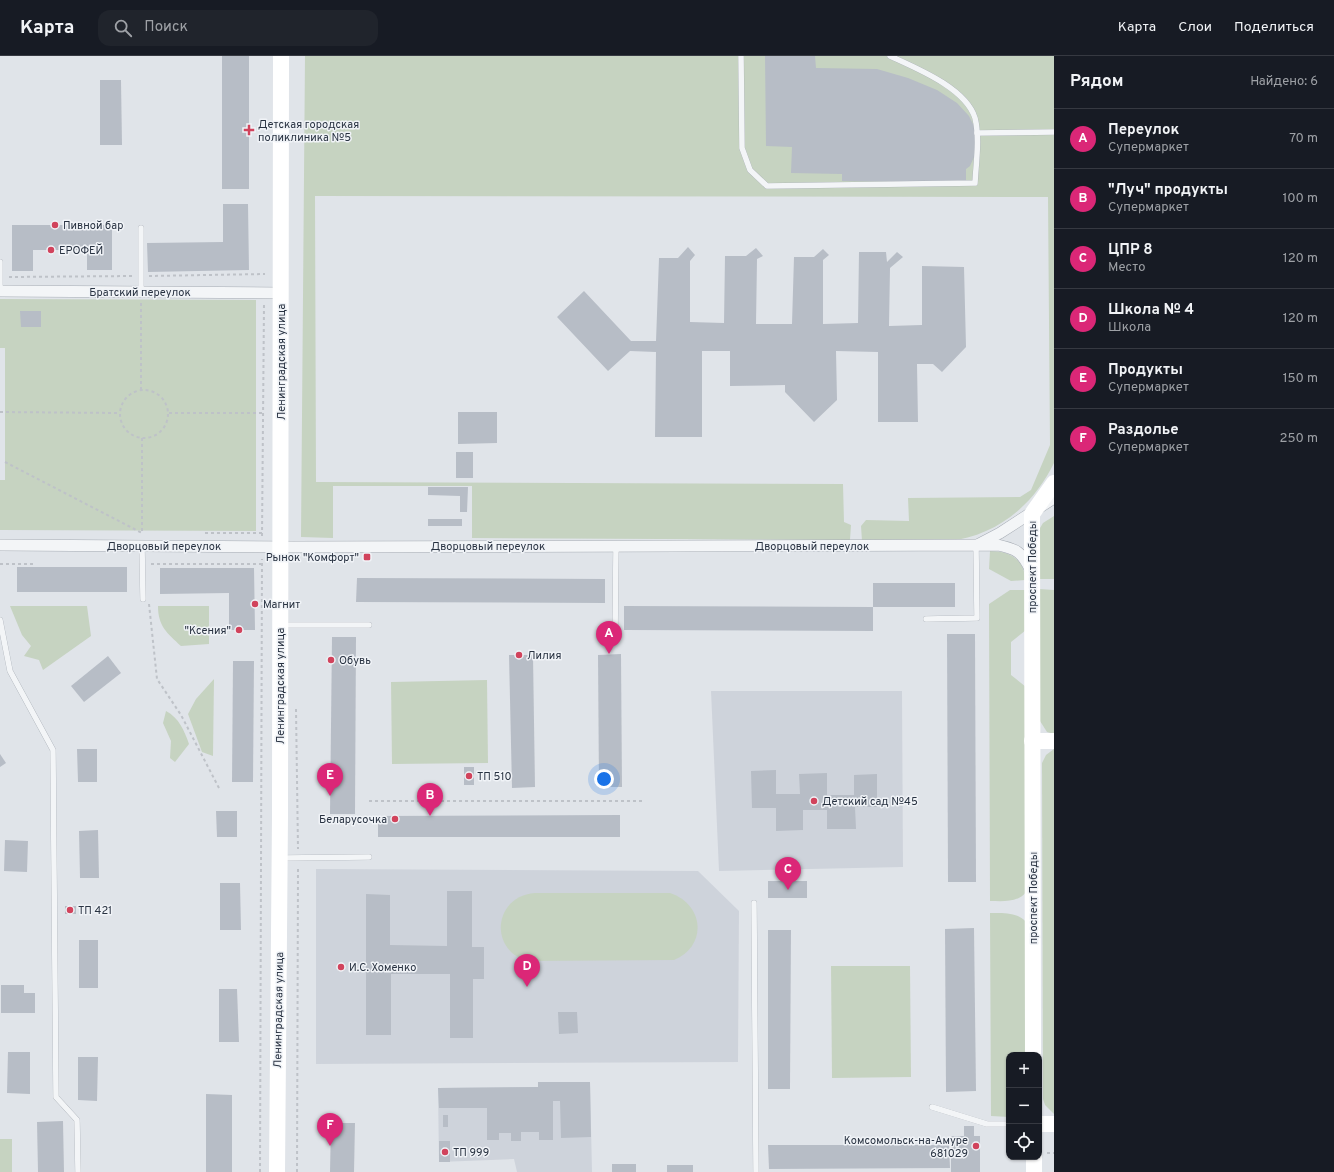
<!DOCTYPE html>
<html lang="ru">
<head>
<meta charset="utf-8">
<style>
	:root { --surface:#171b24; --page:#20242c; --text:#f1f3f6; --muted:#9ea1a6; --line:#363941; --accent:#db2777 }
	body { margin:0; font-family:Overpass,sans-serif; background:var(--page); color:var(--text) }
	.controls { position:absolute; right:12px; bottom:12px; display:grid; overflow:hidden; border-radius:8px; box-shadow:0 1px 3px #0004 }
	.controls button { width:36px; height:36px; display:grid; place-items:center; padding:0; border:0; border-bottom:1px solid var(--line); background:var(--surface); color:var(--text); font:20px sans-serif }
	.you { position:absolute; left:604px; top:723px; width:14px; height:14px; margin:-10px; border:3px solid #fff; border-radius:50%; background:#1a73e8; box-shadow:0 0 0 6px #1a73e833 }
	.badge { display:grid; place-items:center; width:26px; height:26px; border-radius:50%; background:var(--accent); color:#fff; font-size:13px; font-weight:700 }
	.pin { position:absolute; translate:-50% -33px; filter:drop-shadow(0 1px 2px #0008) }
	.pin::after { content:''; position:absolute; top:21px; width:14px; height:12px; background:inherit; clip-path:polygon(0 0,100% 0,50% 100%) }
	.list { margin:0; padding:0; list-style:none }
	h2 { display:flex; justify-content:space-between; align-items:center; height:52px; margin:0; padding:0 16px; font-size:17px }
	h2 small { font-size:13px; font-weight:400; color:var(--muted) }
	.list li { display:grid; grid-template-columns:26px 1fr auto; gap:12px; align-items:center; box-sizing:border-box; height:60px; padding:0 16px; border-top:1px solid var(--line) }
	.list b { display:block; font-size:15px; white-space:nowrap }
	.list p { margin:0; font-size:13px; white-space:nowrap; color:var(--muted) }
	.list em { font-size:13px; font-style:normal; color:var(--muted) }
	.icon { flex:none; width:22px; height:22px; fill:none; stroke:currentColor; stroke-width:2; stroke-linecap:round; stroke-linejoin:round }
	.map { position:relative; flex:none; width:1054px; height:1116px; overflow:hidden }
	header { display:flex; align-items:center; gap:24px; box-sizing:border-box; height:56px; padding:0 20px; background:var(--surface); border-bottom:1px solid var(--line) }
	header strong { font-size:19px }
	nav { display:flex; gap:22px; margin-inline-start:auto; font-size:14px }
	.search { width:280px; height:36px; background:var(--page); display:flex; align-items:center; gap:10px; box-sizing:border-box; padding:0 14px; border-radius:12px; color:var(--muted); font-size:15px }
	main { display:flex }
	aside { flex:1; background:var(--surface) }
	.map>svg:first-child { display:block }
	.built { fill:#ced3db }
	.green { fill:#c6d3c1 }
	.building { fill:#b7bdc6 }
	.lines { fill:none; stroke-linecap:round; stroke-linejoin:round }
	.lane-casing { stroke:#a5abb3; stroke-width:6 }
	.street-casing { stroke:#a5abb3; stroke-width:12 }
	.path { stroke:#bec2c8; stroke-width:2; stroke-dasharray:3 3; stroke-linecap:butt }
	.lane { stroke:#f3f5f7; stroke-width:5.5 }
	.street { stroke:#f3f5f7; stroke-width:11 }
	.secondary { stroke:#fff; stroke-width:16 }
	.poi-dot { fill:#d1435c; stroke:#f0f3f7; stroke-width:1.5 }
	.labels { text-anchor:middle; stroke-width:3; stroke-linejoin:round; paint-order:stroke }
	.poi-label { font-size:11px; fill:#283241; stroke:#f0f3f7; text-anchor:start }
	.street-label { font-size:11px; fill:#283241; stroke:#f0f3f7 }
</style>
</head>
<body>
<header>
<strong>Карта</strong>
<div class="search"><svg class="icon" aria-label="search" viewBox="0 0 24 24"><circle cx="10" cy="10" r="6"/><path d="M15 15l6 6"/></svg>Поиск</div>
<nav><a>Карта</a><a>Слои</a><a>Поделиться</a></nav>
</header>
<main>
<div class="map">
<svg width="1054" height="1116" viewBox="0 0 1054 1116">
	<rect width="100%" height="100%" fill="#e0e4e9"/>
	<g class="built">
		<polygon points="711,635 902,635 903,811 719,815"/>
		<polygon points="316,813 698,815 739,855 738,1006 316,1008"/>
		<polygon points="538,1026 590,1026 592,1116 517,1116 514,1103 439,1106 438,1032 538,1031"/>
	</g>
	<g class="green">
		<path d="M305 0H1054V407C1033 450 996 480 948 485 921 488 889 485 862 485L861 470 866 464 909 465 908 442 1020 441 1031 434 1050 389 1048 141 315 140 316 426 843 428 844 466 851 469 850 484 472 482V430H333V482L301 481Z"/>
		<polygon points="0,243 256,244 256,475 0,474 0,424 5,424 5,292 0,292"/>
		<polygon points="1054,460 1054,523 1039,523 1040,472 1043,467"/>
		<path d="M990 495C1009 495 1025 503 1025 524L1011 525 989 513Z"/>
		<polygon points="1039,533 1054,534 1054,678 1047,676 1040,665"/>
		<path d="M1010 534H1026V574L1011 586V619L1026 631V836C1018 847 1002 845 990 845L989 548Z"/>
		<polygon points="10,550 87,550 91,580 43,614 39,604 24,600 31,590 22,579"/>
		<path d="M158 550H209V588L181 590C167 577 158 570 158 550Z"/>
		<polygon points="214,623 213,700 202,696 188,658 196,643"/>
		<polygon points="487,624 488,707 392,708 391,626"/>
		<path d="M166 655C179 662 184 674 189 688L175 706 170 702 171 685 163 667Z"/>
		<polygon points="1054,693 1054,1058 1045,1049 1043,1043 1042,707 1046,699"/>
		<path d="M535 837H670C704 848 708 890 674 904L527 905C488 893 494 840 535 837Z"/>
		<path d="M990 857C1002 857 1018 856 1026 866L1027 999H1009V1061L991 1060Z"/>
		<polygon points="831,910 910,910 911,1021 832,1022"/>
		<rect x="0" y="1083" width="12" height="33"/>
	</g>
	<g class="building">
		<rect x="222" y="0" width="27" height="133"/>
		<polygon points="765,0 815,0 816,12 877,13 908,22 937,34 957,47 969,60 975,72 975,99 970,110 966,113 966,126 842,125 842,118 791,117 792,91 766,90"/>
		<polygon points="100,24 121,24 122,89 100,89"/>
		<polygon points="223,148 248,148 249,214 148,216 147,187 223,186"/>
		<polygon points="12,169 112,169 112,214 87,214 87,194 33,194 33,215 12,215"/>
		<polygon points="688,191 695,199 690,205 690,266 724,267 725,200 746,200 756,192 763,200 757,203 756,268 792,268 794,201 814,201 823,193 829,199 823,204 823,268 858,267 859,196 886,196 887,206 897,196 903,201 890,212 889,270 922,269 922,210 964,211 966,291 942,316 933,308 917,308 918,366 878,366 878,296 836,295 837,344 814,366 785,336 785,329 730,330 730,295 702,295 702,381 655,381 656,296 630,295 608,315 557,261 584,235 631,285 656,285 659,202 678,202"/>
		<polygon points="20,255 41,255 41,271 21,271"/>
		<polygon points="458,356 497,356 497,387 458,388"/>
		<rect x="456" y="396" width="17" height="26"/>
		<polygon points="428,431 468,431 467,456 460,456 460,440 428,439"/>
		<rect x="428" y="463" width="34" height="7"/>
		<rect x="17" y="511" width="110" height="25"/>
		<polygon points="160,512 254,512 255,574 229,574 229,537 160,538"/>
		<polygon points="357,522 605,523 605,547 356,546"/>
		<polygon points="873,527 955,527 955,551 873,551 873,575 624,574 624,550 873,551"/>
		<polygon points="947,578 975,578 976,826 948,826"/>
		<polygon points="332,581 356,581 355,758 330,758"/>
		<polygon points="621,598 622,731 599,731 598,599"/>
		<polygon points="509,599 533,599 535,731 512,732"/>
		<polygon points="108,600 121,617 84,646 71,630"/>
		<polygon points="233,605 254,605 253,726 232,726"/>
		<polygon points="77,693 97,693 97,726 78,726"/>
		<polygon points="0,698 6,707 0,711"/>
		<rect x="464" y="711" width="10" height="18"/>
		<polygon points="776,714 776,738 800,738 799,718 827,717 827,739 854,739 854,719 877,718 877,751 855,751 856,773 827,773 827,754 803,754 803,774 776,775 776,752 752,752 751,715"/>
		<polygon points="216,755 237,755 237,781 217,781"/>
		<polygon points="620,759 620,781 378,781 378,760"/>
		<polygon points="98,774 99,822 80,822 79,775"/>
		<polygon points="5,784 28,785 27,816 4,815"/>
		<rect x="768" y="825" width="39" height="17"/>
		<polygon points="220,827 240,827 241,874 220,874"/>
		<polygon points="447,835 472,835 472,891 484,891 484,923 473,923 473,982 450,982 450,918 391,918 391,979 366,979 366,838 390,839 390,889 447,890"/>
		<rect x="65" y="850" width="11" height="8"/>
		<polygon points="974,872 976,1035 946,1036 945,873"/>
		<polygon points="768,874 791,874 790,1033 768,1033"/>
		<rect x="79" y="884" width="19" height="48"/>
		<polygon points="1,929 24,929 24,937 35,937 35,957 1,957"/>
		<polygon points="219,933 237,933 239,986 219,986"/>
		<polygon points="558,956 577,956 578,977 559,978"/>
		<polygon points="8,996 30,996 30,1038 7,1037"/>
		<polygon points="78,1001 98,1001 97,1045 78,1044"/>
		<polygon points="538,1026 590,1026 591,1081 561,1082 560,1045 553,1045 553,1084 539,1084 539,1076 521,1076 521,1085 511,1085 511,1077 499,1077 499,1084 487,1084 487,1052 439,1052 438,1032 538,1031"/>
		<polygon points="206,1038 232,1039 232,1116 206,1116"/>
		<rect x="443" y="1059" width="5" height="12"/>
		<polygon points="63,1065 64,1116 38,1116 37,1066"/>
		<polygon points="331,1067 355,1067 354,1116 330,1116"/>
		<polygon points="964,1070 974,1070 974,1080 980,1080 980,1116 951,1116 951,1080 964,1080"/>
		<rect x="439" y="1085" width="11" height="21"/>
		<polygon points="768,1089 949,1089 950,1112 769,1113"/>
		<rect x="612" y="1108" width="24" height="8"/>
		<rect x="667" y="1109" width="26" height="7"/>
	</g>
	<g class="lines">
		<g class="lane-casing">
			<g id="lane">
				<path d="M741 0 742 92 750 114 767 130 975 127C976 107 980 82 975 62 966 32 916 12 890 0"/>
				<polyline points="977,77 1054,76"/>
				<polyline points="141,172 141,236"/>
				<polyline points="0,206 0,235"/>
				<polyline points="142,490 143,543"/>
				<polyline points="926,563 977,562 976,489"/>
				<polyline points="0,564 10,615 53,694 56,1041 77,1064 78,1116"/>
				<polyline points="282,569 369,569"/>
				<polyline points="615,582 616,490"/>
				<polyline points="282,802 369,801"/>
				<polyline points="754,847 756,1116"/>
				<polyline points="932,1051 987,1068 1009,1068"/>
			</g>
		</g>
		<g class="street-casing">
			<g id="street">
				<polyline points="0,235 281,237"/>
				<polyline points="979,488 1000,477 1054,442"/>
				<path d="M0 489 294 491 998 489C1016 493 1022 496 1030 513"/>
			</g>
		</g>
		<g class="path">
			<polyline points="149,220 265,218"/>
			<polyline points="9,221 133,220"/>
			<polyline points="141,247 141,334"/>
			<circle cx="144" cy="358" r="24"/>
			<polyline points="0,356 119,357"/>
			<polyline points="169,357 263,357"/>
			<polyline points="142,382 142,477"/>
			<polyline points="5,406 142,477"/>
			<polyline points="205,477 262,477"/>
			<polyline points="262,480 264,249"/>
			<polyline points="0,508 34,508"/>
			<polyline points="151,508 262,508"/>
			<polyline points="149,548 157,623 181,659 219,732"/>
			<polyline points="296,653 298,793"/>
			<polyline points="369,745 645,745"/>
			<polyline points="1047,1097 1054,1097"/>
			<polyline points="260,1116 262,503"/>
			<polyline points="297,1116 298,811"/>
		</g>
		<use href="#lane" class="lane"/>
		<use href="#street" class="street"/>
		<g class="secondary">
			<polyline points="1032,685 1054,685"/>
			<polyline points="1033,999 1032,458 1054,427"/>
			<polyline points="1039,1068 1054,1068"/>
			<polyline points="1034,1101 1034,1116"/>
			<polyline points="277,1116 280,759 281,0"/>
		</g>
	</g>
	<g class="poi-dot">
		<path d="M247 68h4v4h4v4h-4v4h-4v-4h-4v-4h4z"/>
		<circle cx="55" cy="169" r="4"/>
		<circle cx="51" cy="194" r="4"/>
		<rect x="363" y="497" width="8" height="8" rx="2"/>
		<circle cx="255" cy="548" r="4"/>
		<circle cx="239" cy="574" r="4"/>
		<circle cx="519" cy="599" r="4"/>
		<circle cx="331" cy="604" r="4"/>
		<circle cx="469" cy="720" r="4"/>
		<circle cx="814" cy="745" r="4"/>
		<circle cx="395" cy="763" r="4"/>
		<circle cx="70" cy="854" r="4"/>
		<circle cx="341" cy="911" r="4"/>
		<circle cx="976" cy="1090" r="4"/>
		<circle cx="445" cy="1096" r="4"/>
	</g>
	<g class="labels">
		<g class="poi-label">
			<text x="258" y="72">Детская городская<tspan x="258" dy="13">поликлиника №5</tspan></text>
			<text x="63" y="173">Пивной бар</text>
			<text x="59" y="198">ЕРОФЕЙ</text>
			<text x="359" y="505" text-anchor="end">Рынок "Комфорт"</text>
			<text x="263" y="552">Магнит</text>
			<text x="231" y="578" text-anchor="end">"Ксения"</text>
			<text x="527" y="603">Лилия</text>
			<text x="339" y="608">Обувь</text>
			<text x="477" y="724">ТП 510</text>
			<text x="822" y="749">Детский сад №45</text>
			<text x="387" y="767" text-anchor="end">Беларусочка</text>
			<text x="78" y="858">ТП 421</text>
			<text x="349" y="915">И.С. Хоменко</text>
			<text x="968" y="1088" text-anchor="end">Комсомольск-на-Амуре<tspan x="968" dy="13">681029</tspan></text>
			<text x="453" y="1100">ТП 999</text>
		</g>
		<g class="street-label">
			<text x="140" y="240">Братский переулок</text>
			<text transform="translate(281 306) rotate(-90)" y="4">Ленинградская улица</text>
			<text x="164" y="494">Дворцовый переулок</text>
			<text x="488" y="494">Дворцовый переулок</text>
			<text x="812" y="494">Дворцовый переулок</text>
			<text transform="translate(1032 511) rotate(-90)" y="4">проспект Победы</text>
			<text transform="translate(280 630) rotate(-90)" y="4">Ленинградская улица</text>
			<text transform="translate(1033 842) rotate(-90)" y="4">проспект Победы</text>
			<text transform="translate(278 954) rotate(-89)" y="4">Ленинградская улица</text>
		</g>
	</g>
</svg>
<div class="controls">
<button>+</button>
<button>−</button>
<button><svg class="icon" aria-label="locate" viewBox="0 0 24 24"><circle cx="12" cy="12" r="6"/><path d="M12 2v4M12 18v4M2 12h4M18 12h4"/></svg></button>
</div>
<div class="you"></div>
<div class="pin badge" style="left:609px;top:598px">A</div>
<div class="pin badge" style="left:430px;top:760px">B</div>
<div class="pin badge" style="left:788px;top:834px">C</div>
<div class="pin badge" style="left:527px;top:931px">D</div>
<div class="pin badge" style="left:330px;top:740px">E</div>
<div class="pin badge" style="left:330px;top:1090px">F</div>
</div>
<aside>
<h2>Рядом<small>Найдено: 6</small></h2>
<ul class="list">
<li><span class="badge">A</span><div><b>Переулок</b><p>Супермаркет</p></div><em>70 m</em></li>
<li><span class="badge">B</span><div><b>&quot;Луч&quot; продукты</b><p>Супермаркет</p></div><em>100 m</em></li>
<li><span class="badge">C</span><div><b>ЦПР 8</b><p>Место</p></div><em>120 m</em></li>
<li><span class="badge">D</span><div><b>Школа № 4</b><p>Школа</p></div><em>120 m</em></li>
<li><span class="badge">E</span><div><b>Продукты</b><p>Супермаркет</p></div><em>150 m</em></li>
<li><span class="badge">F</span><div><b>Раздолье</b><p>Супермаркет</p></div><em>250 m</em></li>
</ul>
</aside>
</main>
</body>
</html>
